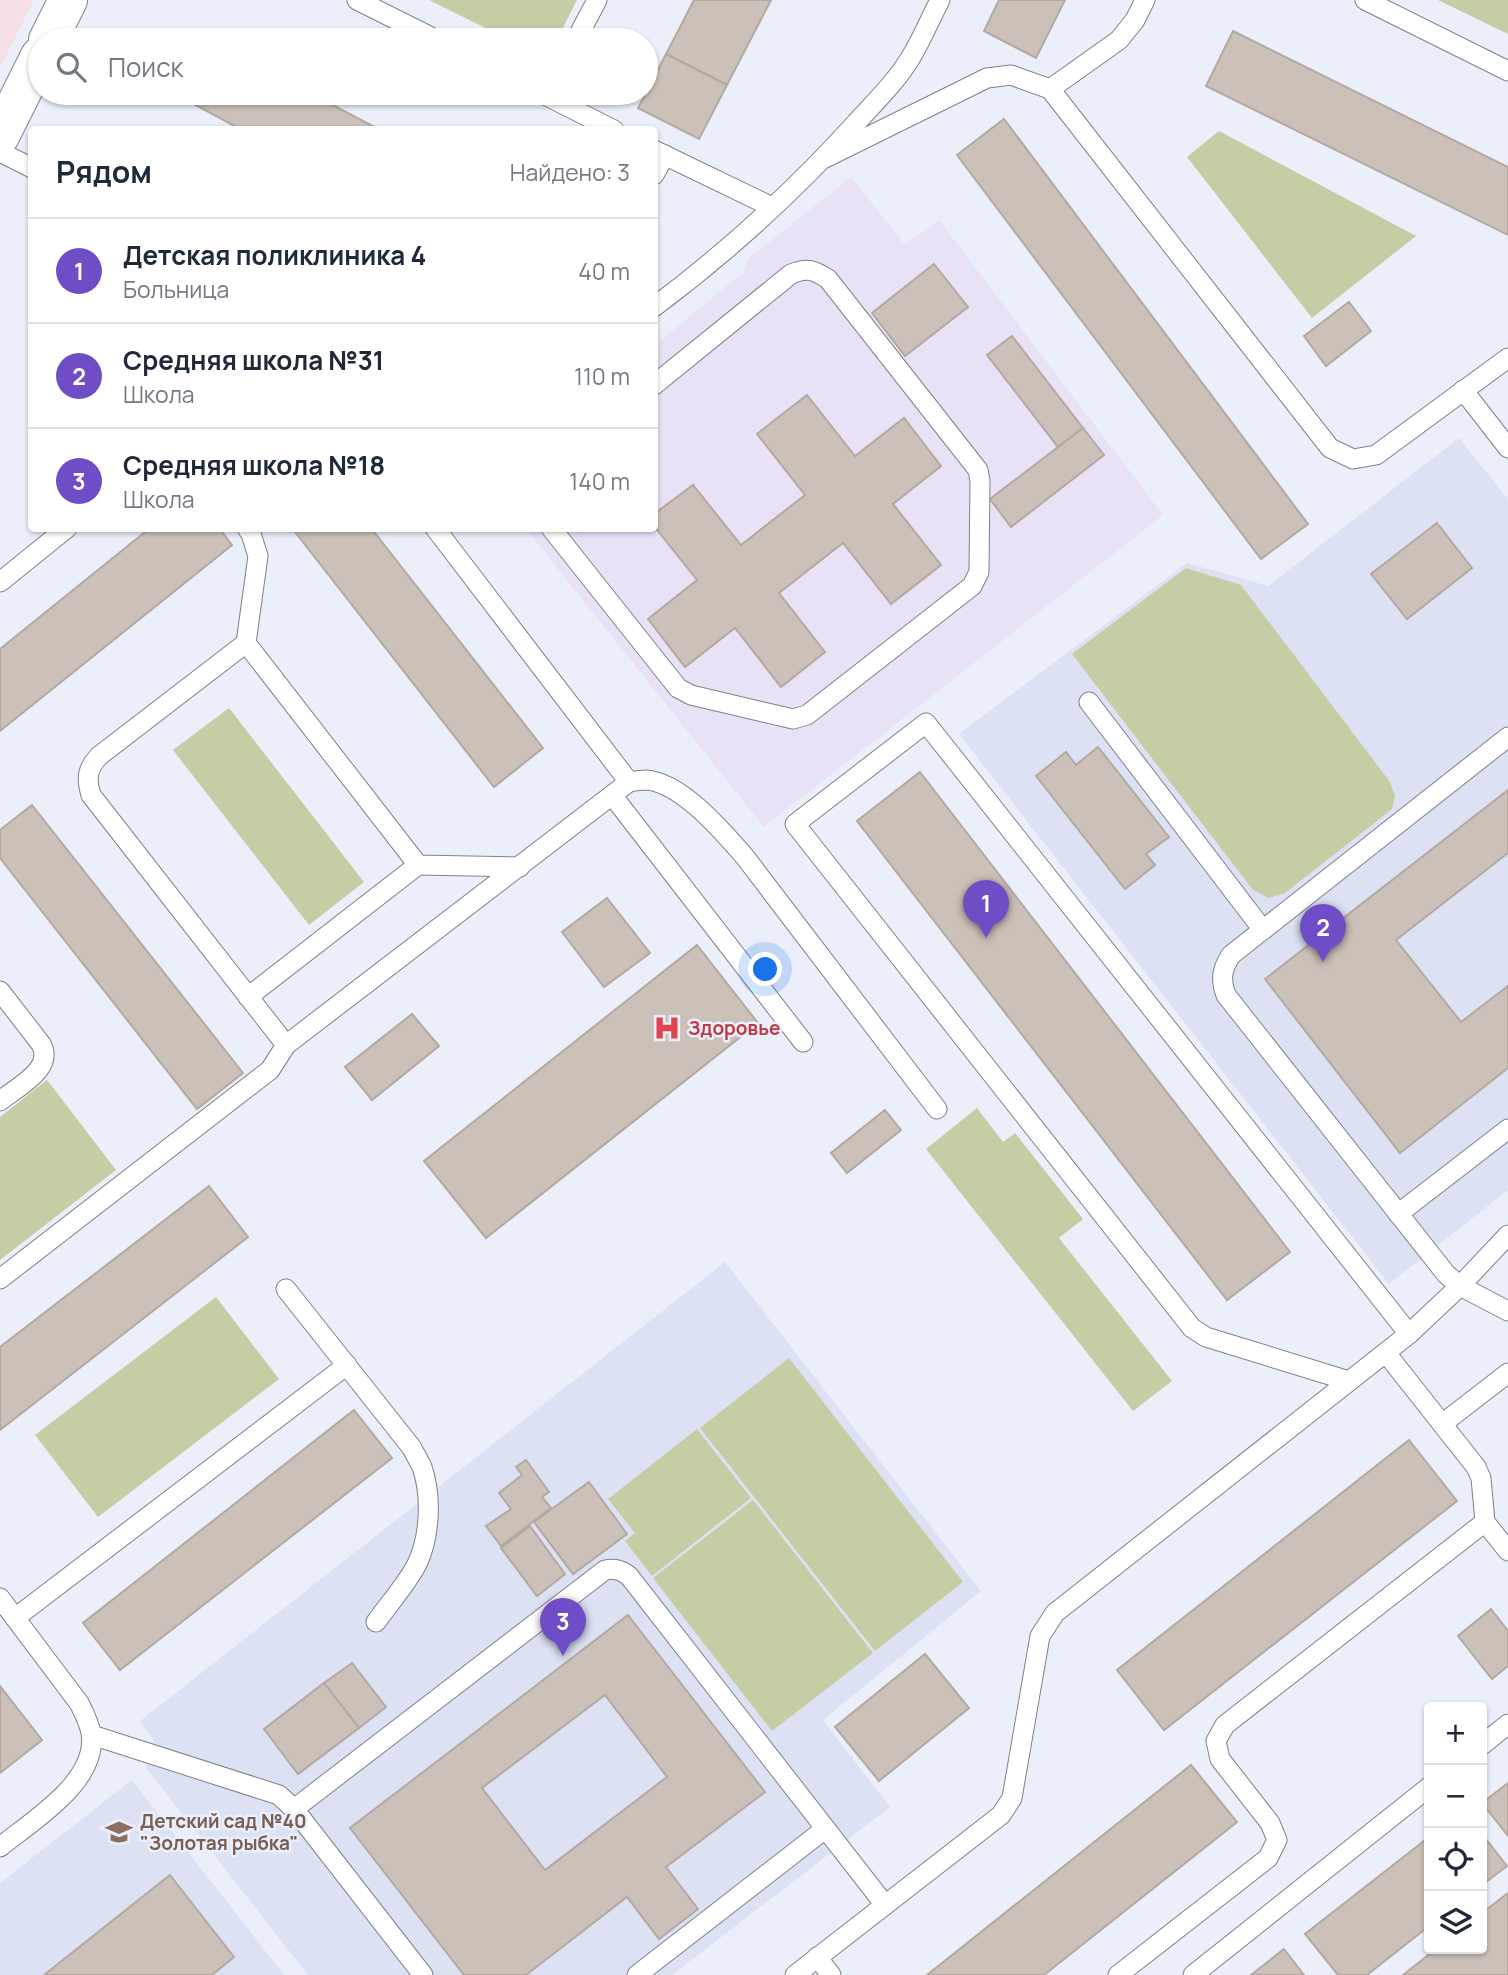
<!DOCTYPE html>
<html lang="ru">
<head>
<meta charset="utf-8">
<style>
	:root { --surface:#fff; --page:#f6f6f7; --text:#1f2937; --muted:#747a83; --line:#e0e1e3; --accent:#6f4dc6 }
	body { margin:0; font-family:Manrope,sans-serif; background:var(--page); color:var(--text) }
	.controls { position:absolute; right:21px; bottom:21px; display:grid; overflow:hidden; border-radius:7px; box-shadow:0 2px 5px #0004 }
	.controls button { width:63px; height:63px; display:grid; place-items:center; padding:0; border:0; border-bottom:2px solid var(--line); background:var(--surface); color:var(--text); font:35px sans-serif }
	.you { position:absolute; left:766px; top:970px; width:24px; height:24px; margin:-18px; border:5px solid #fff; border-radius:50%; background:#1a73e8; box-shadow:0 0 0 10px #1a73e833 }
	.badge { display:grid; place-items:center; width:46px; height:46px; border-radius:50%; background:var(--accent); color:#fff; font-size:23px; font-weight:700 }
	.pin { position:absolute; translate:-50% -58px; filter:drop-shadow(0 2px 4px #0008) }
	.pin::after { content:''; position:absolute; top:37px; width:24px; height:21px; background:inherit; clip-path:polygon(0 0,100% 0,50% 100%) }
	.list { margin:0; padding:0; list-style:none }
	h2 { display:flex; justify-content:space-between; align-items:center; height:91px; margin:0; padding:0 28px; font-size:30px }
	h2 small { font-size:23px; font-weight:400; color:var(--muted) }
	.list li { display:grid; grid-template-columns:46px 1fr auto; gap:21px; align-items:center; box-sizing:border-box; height:105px; padding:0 28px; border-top:2px solid var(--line) }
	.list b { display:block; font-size:26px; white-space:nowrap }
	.list p { margin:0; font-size:23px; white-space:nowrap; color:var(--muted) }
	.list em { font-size:23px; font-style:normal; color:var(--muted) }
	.icon { flex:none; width:38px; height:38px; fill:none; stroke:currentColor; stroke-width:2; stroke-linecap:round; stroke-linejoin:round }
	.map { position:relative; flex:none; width:1508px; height:1975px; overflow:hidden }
	.search { position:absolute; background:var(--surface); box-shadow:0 2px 5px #0004; left:28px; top:28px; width:630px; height:77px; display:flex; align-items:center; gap:18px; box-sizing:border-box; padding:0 24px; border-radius:38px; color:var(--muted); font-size:26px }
	.panel { position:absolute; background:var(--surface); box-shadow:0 2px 5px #0004; left:28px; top:126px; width:630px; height:406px; border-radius:7px }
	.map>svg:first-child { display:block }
	.commercial { fill:#e9e1f6 }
	.industrial { fill:#f7dee7 }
	.built { fill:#dce2f4 }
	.green { fill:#c4cda3 }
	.building { fill:#cbc1b8; stroke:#b3a9a1; stroke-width:2; fill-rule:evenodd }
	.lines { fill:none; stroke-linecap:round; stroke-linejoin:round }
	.lane-casing { stroke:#7e818c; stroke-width:21 }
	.secondary-casing { stroke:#7e818c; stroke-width:40 }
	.lane { stroke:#fff; stroke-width:19 }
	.secondary { stroke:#fff; stroke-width:38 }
	.labels { text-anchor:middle; stroke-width:5; stroke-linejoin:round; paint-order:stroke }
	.health-label { font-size:19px; font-weight:bold; fill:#be3a42; stroke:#ebeffa; text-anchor:start }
	.education-label { font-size:19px; font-weight:bold; fill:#785e54; stroke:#ebeffa; text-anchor:start }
</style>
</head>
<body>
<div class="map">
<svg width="1508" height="1975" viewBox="0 0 1508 1975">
	<rect width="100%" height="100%" fill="#ebeffa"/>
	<polygon class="commercial" points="851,177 905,245 939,220 1163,515 764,827 526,529 654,528 655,345 744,272 747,260"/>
	<polygon class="industrial" points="0,0 34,0 0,68"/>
	<g class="built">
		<polygon points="1459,438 1508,499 1508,1190 1389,1284 959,734 1187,563 1268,586"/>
		<polygon points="725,1262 981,1591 823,1720 890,1807 672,1975 308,1975 146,1768 154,1741 140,1721"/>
		<polygon points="132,1780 284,1975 0,1975 0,1883"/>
	</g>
	<g class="green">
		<polygon points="429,0 577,0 557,40 510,40"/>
		<polygon points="1438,0 1508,0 1508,34"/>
		<polygon points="1219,131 1416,236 1312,318 1187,157"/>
		<polygon points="1186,568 1241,585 1390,782 1395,796 1392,809 1285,893 1269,898 1253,890 1072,654"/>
		<polygon points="229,708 364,882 309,925 173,750"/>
		<polygon points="47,1080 116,1170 0,1260 0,1117"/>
		<polygon points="977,1108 1003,1142 1015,1133 1083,1219 1059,1238 1172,1381 1133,1411 926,1149"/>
		<polygon points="216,1297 279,1379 98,1517 35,1435"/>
		<polygon points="789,1358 963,1582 875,1651 700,1428"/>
		<polygon points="697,1429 751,1498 652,1576 625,1541 635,1533 608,1499"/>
		<polygon points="753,1500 873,1653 772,1731 653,1578"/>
	</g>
	<g class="building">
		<polygon points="694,0 771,0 727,85 666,54"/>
		<polygon points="999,0 1065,0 1036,58 984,31"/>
		<polygon points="1233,31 1508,167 1508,235 1206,86"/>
		<polygon points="666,54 727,85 699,139 638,108"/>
		<polygon points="178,93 310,93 380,130 242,130 177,95"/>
		<polygon points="1004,119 1308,524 1261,559 957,155"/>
		<polygon points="934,264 968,307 905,356 872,313"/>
		<polygon points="1349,302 1371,331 1326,366 1304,336"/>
		<polygon points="1012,336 1083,428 1058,447 987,355"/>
		<polygon points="807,395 855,456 904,418 941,466 893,504 941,565 891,604 843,543 779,593 825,652 781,687 735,628 685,667 648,619 697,580 654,526 654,514 693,485 741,545 805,495 757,434"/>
		<polygon points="1083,428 1104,455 1011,527 990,499"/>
		<polygon points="1437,523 1472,568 1407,619 1371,574"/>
		<polygon points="150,528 219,528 232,545 0,731 0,649"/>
		<polygon points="292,528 371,528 543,748 494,787"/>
		<polygon points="1098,747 1169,837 1146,854 1155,865 1125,889 1036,776 1066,752 1076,765"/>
		<polygon points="920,772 1290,1252 1227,1300 857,821"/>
		<polygon points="1508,790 1508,853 1396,940 1461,1022 1508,986 1508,1068 1400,1153 1265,979"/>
		<polygon points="32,805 243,1073 197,1109 0,858 0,830"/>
		<polygon points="607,898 650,953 604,987 562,932"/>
		<polygon points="697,945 758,1023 486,1238 424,1161"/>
		<polygon points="412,1014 439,1046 372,1100 345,1067"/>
		<polygon points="885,1110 901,1130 847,1173 831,1153"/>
		<polygon points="209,1186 248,1237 0,1430 0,1347"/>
		<polygon points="354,1410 392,1458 120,1670 83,1623"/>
		<polygon points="1409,1440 1457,1501 1164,1730 1117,1670"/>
		<polygon points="526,1460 549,1492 542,1497 551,1508 501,1546 486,1526 511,1509 499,1493 522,1475 516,1467"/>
		<polygon points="589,1482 627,1534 573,1574 534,1522"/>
		<polygon points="530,1526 565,1574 537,1596 501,1548"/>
		<polygon points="1491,1609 1508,1631 1508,1666 1492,1679 1458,1636"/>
		<path d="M628 1615 765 1792 666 1867 698 1909 659 1939 627 1897 526 1975H464L350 1828ZM605 1695 667 1777 545 1870 482 1788Z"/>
		<polygon points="925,1654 969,1708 879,1781 835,1727"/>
		<polygon points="352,1663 386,1707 359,1728 324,1683"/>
		<polygon points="324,1683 359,1728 298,1774 264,1729"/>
		<polygon points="0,1686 42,1740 0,1773"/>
		<polygon points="1191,1765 1237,1822 1044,1975 927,1975"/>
		<polygon points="1508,1783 1508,1836 1482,1803"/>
		<polygon points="1482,1834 1507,1866 1482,1885"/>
		<polygon points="1429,1837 1429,1926 1367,1975 1338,1975 1305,1934"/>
		<polygon points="170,1875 234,1957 212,1975 44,1975"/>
		<polygon points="1508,1893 1508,1975 1403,1975 1436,1949 1482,1949 1482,1913"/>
		<polygon points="1284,1949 1304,1975 1251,1975"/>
	</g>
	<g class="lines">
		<g class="lane-casing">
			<g id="lane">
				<polyline points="357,0 437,40"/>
				<polyline points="1365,0 1508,71"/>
				<polyline points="576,40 597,0"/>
				<polyline points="1050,89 1119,40 1135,20 1145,0"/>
				<polyline points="541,93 614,130"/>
				<polyline points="654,150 772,207"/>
				<polyline points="0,152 32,168"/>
				<polyline points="825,158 987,78 1011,75 1050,89 1330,448 1353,459 1376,455 1508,358"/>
				<polyline points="654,175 665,155"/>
				<path d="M654 307C725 254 797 188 856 123 875 102 896 82 911 57 922 39 930 19 940 0"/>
				<polyline points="1463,390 1508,448"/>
				<path d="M247 528 251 534 258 556 246 643 99 756C87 769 86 778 91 795L286 1045"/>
				<path d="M435 528 629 782C635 781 641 780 646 780 681 782 723 832 745 857L937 1109"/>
				<path d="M551 528 678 688 691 695 793 719 807 715 972 586 979 572 980 481 978 470 828 279C814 270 807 267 791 274L654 385"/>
				<polyline points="0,582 67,528"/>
				<polyline points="246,643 418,865 520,867"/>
				<polyline points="1089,702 1263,930"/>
				<path d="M1508 737 1231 955C1222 969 1220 979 1226 995L1446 1274 1460 1286 1508 1311"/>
				<polyline points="612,795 803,1042"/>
				<path d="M0 991 41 1044C55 1069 17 1087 0 1101"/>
				<polyline points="248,997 418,865"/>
				<polyline points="1398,1214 1508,1129"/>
				<polyline points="0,1279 270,1070 286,1045 629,782"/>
				<path d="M286 1289 412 1448C415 1454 419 1461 422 1467 432 1496 430 1537 417 1564 408 1582 389 1604 376 1622"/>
				<polyline points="1386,1353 1476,1467 1481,1478 1485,1522 1508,1551"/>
				<polyline points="1349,1381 1206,1337 1192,1328 795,824 926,723 1409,1334"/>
				<polyline points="1442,1424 1508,1373"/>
				<path d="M0 1598 79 1703C84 1713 89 1722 91 1733 99 1781 32 1821 0 1847"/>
				<polyline points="15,1618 347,1365"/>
				<path d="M92 1735 279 1795 294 1809 605 1570C615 1568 621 1570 629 1576L885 1905"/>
				<polyline points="1482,1745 1508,1724"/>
				<polyline points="294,1809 423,1975"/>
				<polyline points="817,1957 831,1975"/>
				<polyline points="637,1975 825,1829"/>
				<polyline points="795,1975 1001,1815 1012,1798 1040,1636 1055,1613 1409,1334 1460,1286 1508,1235"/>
				<polyline points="1118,1975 1268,1858 1277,1840 1270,1823 1220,1759 1216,1741 1225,1725 1485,1522"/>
				<polyline points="1193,1975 1429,1787"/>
			</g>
		</g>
		<g class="secondary-casing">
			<g id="secondary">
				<polyline points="48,40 68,0"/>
				<polyline points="0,136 40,56"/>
			</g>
		</g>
		<use href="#lane" class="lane"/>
		<use href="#secondary" class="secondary"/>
	</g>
	<defs>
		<g id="hospital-bare" transform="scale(2.1)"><path d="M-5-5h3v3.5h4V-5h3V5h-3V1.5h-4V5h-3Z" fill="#e0444e" stroke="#ebeffa" stroke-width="2.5" paint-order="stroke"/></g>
		<g id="school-bare" transform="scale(2.1)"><path d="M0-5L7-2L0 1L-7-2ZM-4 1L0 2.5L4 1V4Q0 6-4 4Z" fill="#8d6e63" stroke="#ebeffa" stroke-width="2.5" paint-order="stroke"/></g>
	</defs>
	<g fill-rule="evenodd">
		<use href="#hospital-bare" x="667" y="1028"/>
		<use href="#school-bare" x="119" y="1832"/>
	</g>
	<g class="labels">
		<g class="health-label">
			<text x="688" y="1035">Здоровье</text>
		</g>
		<g class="education-label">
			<text x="140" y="1828">Детский сад №40<tspan x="140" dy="22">"Золотая рыбка"</tspan></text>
		</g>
	</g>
</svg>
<div class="controls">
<button>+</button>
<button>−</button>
<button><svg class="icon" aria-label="locate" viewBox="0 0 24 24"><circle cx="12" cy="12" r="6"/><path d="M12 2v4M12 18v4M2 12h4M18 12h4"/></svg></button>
<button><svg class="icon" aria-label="layers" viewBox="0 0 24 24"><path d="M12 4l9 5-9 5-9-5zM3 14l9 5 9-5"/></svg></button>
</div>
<div class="you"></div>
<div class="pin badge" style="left:986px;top:938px">1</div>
<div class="pin badge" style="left:1323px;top:962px">2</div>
<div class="pin badge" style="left:563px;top:1656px">3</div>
<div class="search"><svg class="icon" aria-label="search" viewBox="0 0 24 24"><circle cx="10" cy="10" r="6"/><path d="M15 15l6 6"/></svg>Поиск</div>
<section class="panel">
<h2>Рядом<small>Найдено: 3</small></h2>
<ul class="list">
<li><span class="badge">1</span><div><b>Детская поликлиника 4</b><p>Больница</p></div><em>40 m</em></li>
<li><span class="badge">2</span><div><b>Средняя школа №31</b><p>Школа</p></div><em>110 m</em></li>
<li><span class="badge">3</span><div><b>Средняя школа №18</b><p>Школа</p></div><em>140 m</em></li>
</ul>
</section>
</div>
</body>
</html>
